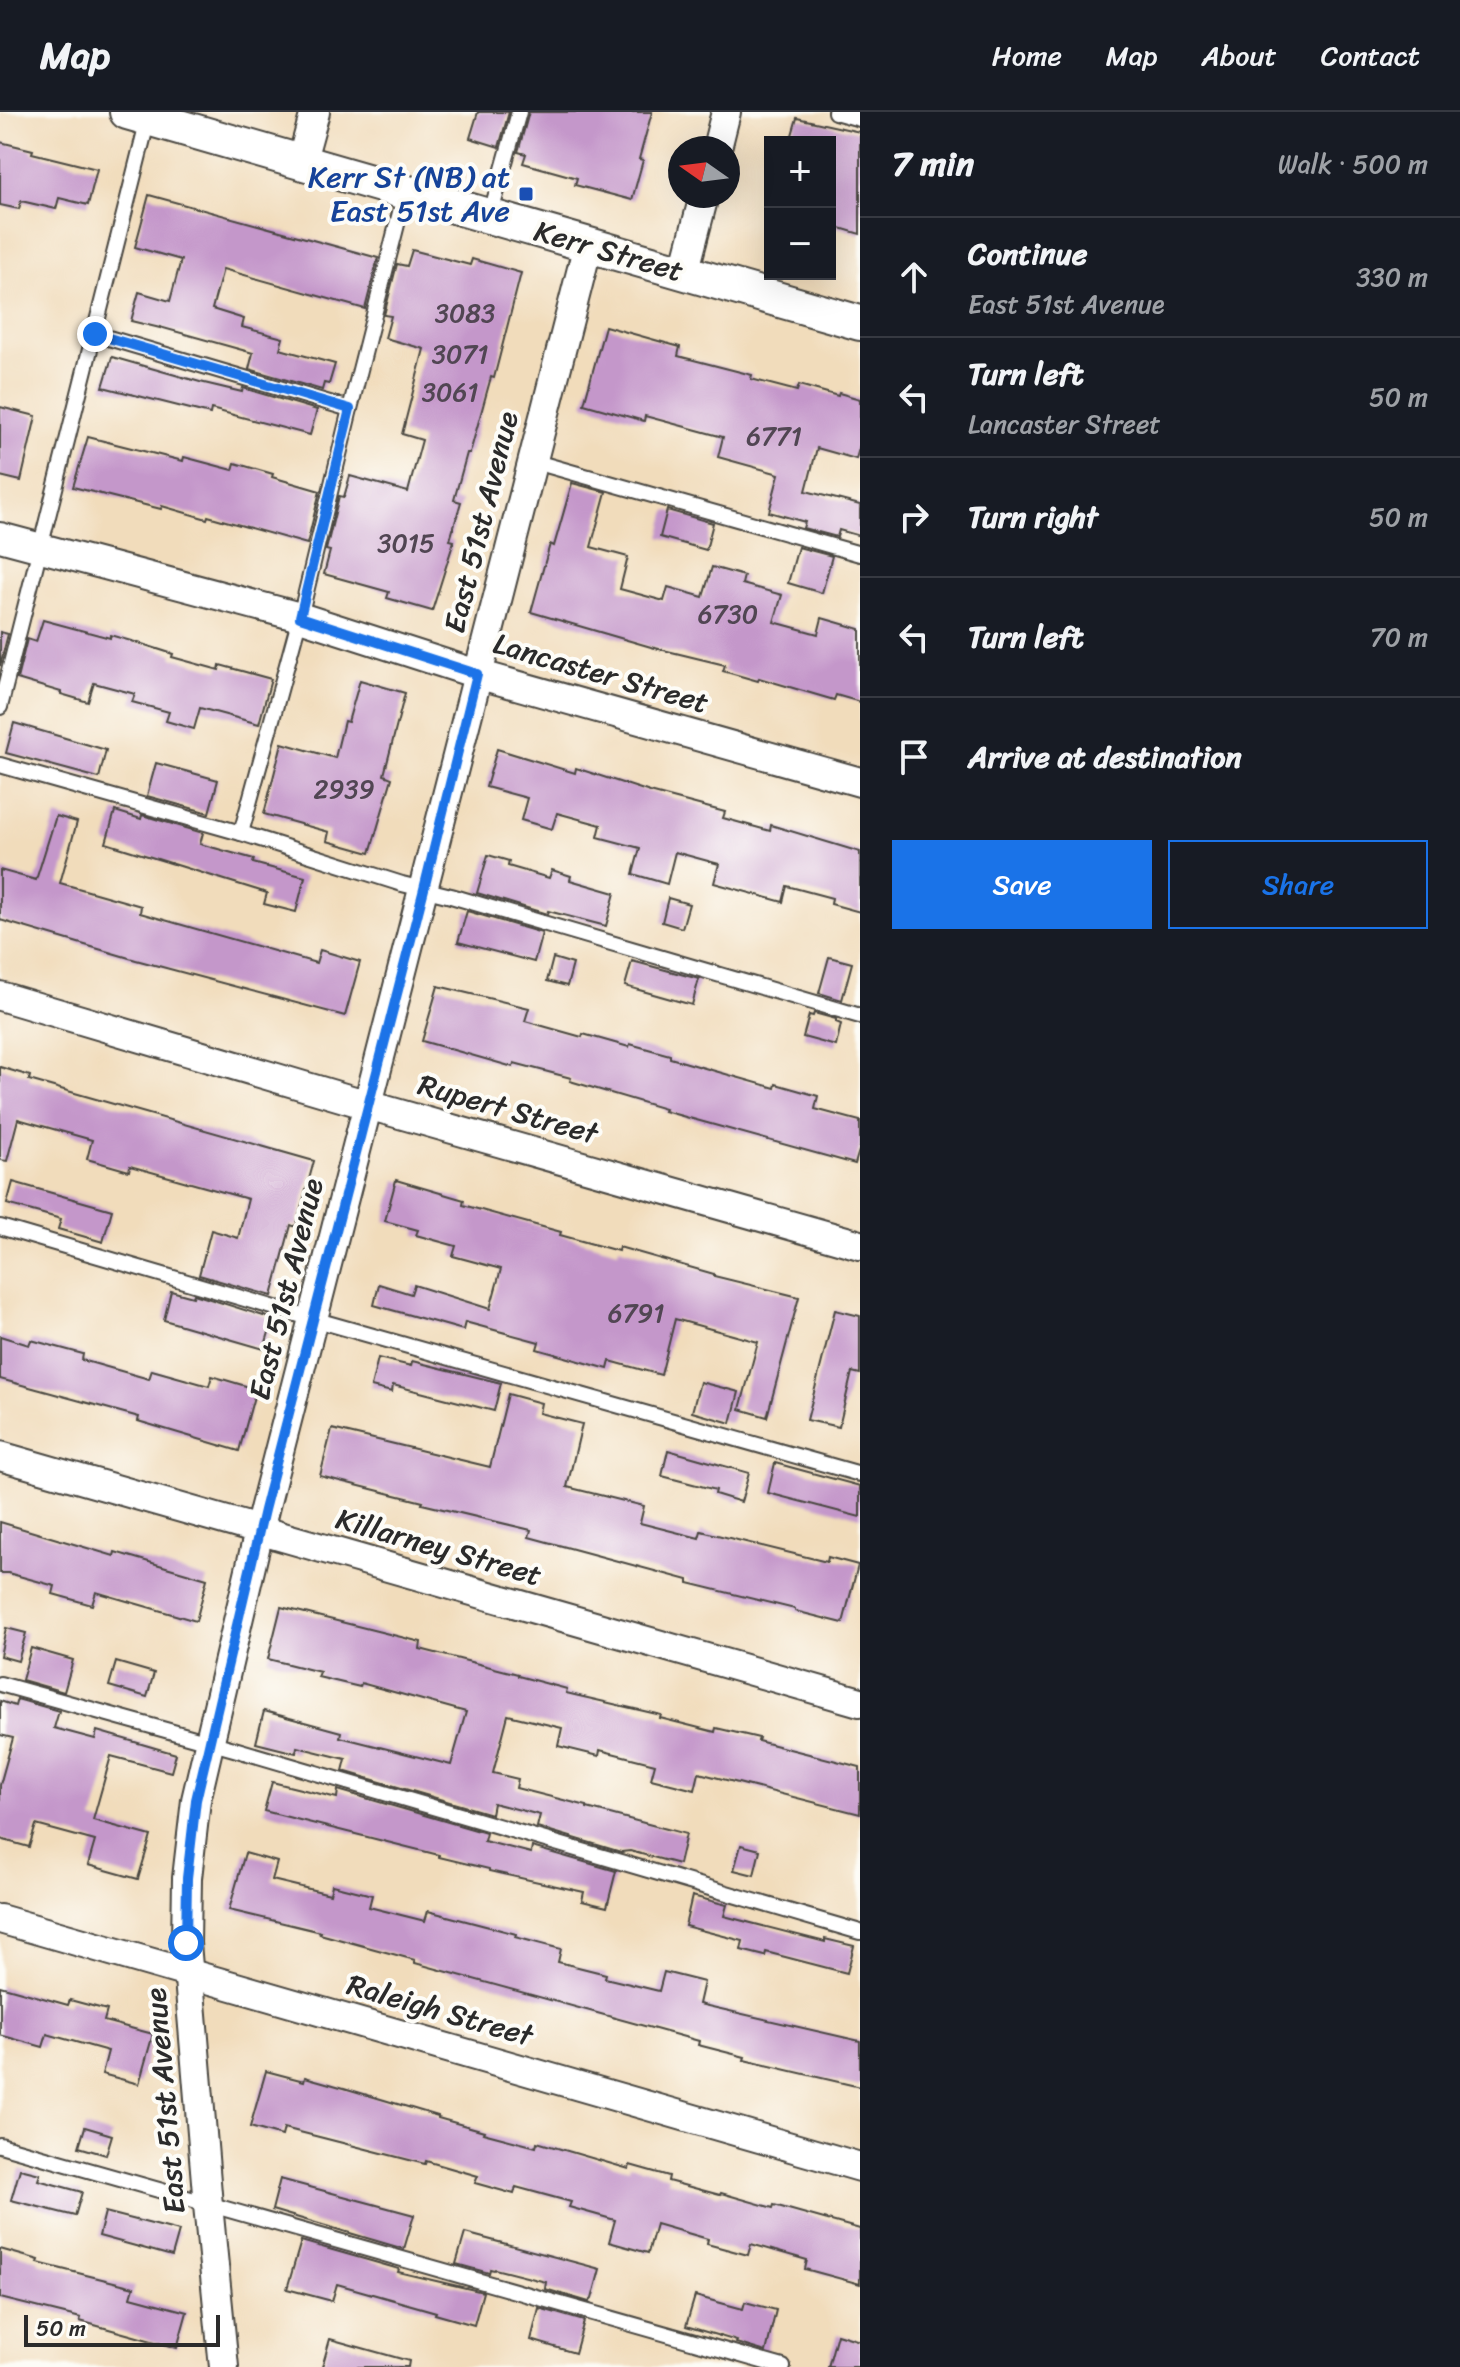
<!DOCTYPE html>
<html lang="en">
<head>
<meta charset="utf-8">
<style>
	:root { --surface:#171b24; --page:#242831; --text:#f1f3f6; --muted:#9ea1a6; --line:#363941; --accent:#1a73e8 }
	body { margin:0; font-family:Sriracha,sans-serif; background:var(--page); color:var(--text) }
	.controls { position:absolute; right:24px; top:24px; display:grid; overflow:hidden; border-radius:0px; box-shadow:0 8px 32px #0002 }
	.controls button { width:72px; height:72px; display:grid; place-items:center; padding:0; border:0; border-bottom:2px solid var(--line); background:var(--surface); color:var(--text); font:40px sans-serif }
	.compass { position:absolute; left:668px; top:24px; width:72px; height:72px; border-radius:50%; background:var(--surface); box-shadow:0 8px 32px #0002; rotate:284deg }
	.scale { position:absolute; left:24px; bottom:20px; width:196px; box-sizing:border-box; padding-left:8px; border:4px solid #2b2b2b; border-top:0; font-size:22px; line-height:28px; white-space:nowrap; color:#2b2b2b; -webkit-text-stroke:6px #fdfcf7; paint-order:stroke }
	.stop { position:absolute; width:24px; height:24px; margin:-18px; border:6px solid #1a73e8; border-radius:50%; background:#fff }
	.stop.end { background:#1a73e8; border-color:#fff; box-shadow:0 2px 8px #0008 }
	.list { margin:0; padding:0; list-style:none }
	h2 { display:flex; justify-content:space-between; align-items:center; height:104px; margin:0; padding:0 32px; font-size:34px }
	h2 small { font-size:26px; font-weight:400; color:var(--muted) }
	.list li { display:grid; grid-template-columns:52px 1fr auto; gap:24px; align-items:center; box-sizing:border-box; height:120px; padding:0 32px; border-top:2px solid var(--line) }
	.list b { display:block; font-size:30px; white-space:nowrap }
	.list p { margin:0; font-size:26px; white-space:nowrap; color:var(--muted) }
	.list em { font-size:26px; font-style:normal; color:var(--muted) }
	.actions { display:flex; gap:16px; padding:24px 32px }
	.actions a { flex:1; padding:18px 0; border:2px solid var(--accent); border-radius:0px; text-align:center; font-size:28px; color:var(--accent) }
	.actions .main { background:var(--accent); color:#fff }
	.icon { flex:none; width:44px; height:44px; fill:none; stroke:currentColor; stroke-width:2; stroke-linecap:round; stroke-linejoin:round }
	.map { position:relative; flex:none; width:860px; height:2255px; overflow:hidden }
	header { display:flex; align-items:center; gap:48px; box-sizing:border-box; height:112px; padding:0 40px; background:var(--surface); border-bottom:2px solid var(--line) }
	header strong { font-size:38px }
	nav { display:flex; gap:44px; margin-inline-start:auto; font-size:28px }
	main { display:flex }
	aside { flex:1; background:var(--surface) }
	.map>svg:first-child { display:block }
	.building { fill:#c497ca }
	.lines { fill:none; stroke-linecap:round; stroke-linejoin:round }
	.service-casing { stroke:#494641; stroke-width:18 }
	.minor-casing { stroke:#494641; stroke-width:32 }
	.tertiary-casing { stroke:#494641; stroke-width:38 }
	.service { stroke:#fff; stroke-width:14 }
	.minor { stroke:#fff; stroke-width:28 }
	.tertiary { stroke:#fff; stroke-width:34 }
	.route { stroke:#1a73e8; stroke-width:10 }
	.transit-dot { fill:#1a4fb4; stroke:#fdfcf7; stroke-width:3 }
	.labels { text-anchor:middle; stroke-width:8; stroke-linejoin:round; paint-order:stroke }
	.number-label { font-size:26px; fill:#514653 }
	.transit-label { font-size:30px; fill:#164399; stroke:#fdfcf7; text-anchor:end }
	.street-label { font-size:30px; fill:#2b2b2b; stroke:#fdfcf7 }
</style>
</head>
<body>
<header>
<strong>Map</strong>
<nav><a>Home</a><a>Map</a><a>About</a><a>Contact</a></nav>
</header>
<main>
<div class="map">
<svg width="860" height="2255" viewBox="0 0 860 2255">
	<rect width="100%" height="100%" fill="#fdfcf7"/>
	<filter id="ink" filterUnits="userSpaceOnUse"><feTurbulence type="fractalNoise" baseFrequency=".0125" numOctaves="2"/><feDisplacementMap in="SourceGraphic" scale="16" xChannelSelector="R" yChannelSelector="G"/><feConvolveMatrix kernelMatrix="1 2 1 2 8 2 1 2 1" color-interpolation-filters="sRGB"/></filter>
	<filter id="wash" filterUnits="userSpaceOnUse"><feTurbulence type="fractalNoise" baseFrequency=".006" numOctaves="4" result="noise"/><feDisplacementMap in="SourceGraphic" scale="32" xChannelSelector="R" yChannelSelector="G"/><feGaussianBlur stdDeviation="1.8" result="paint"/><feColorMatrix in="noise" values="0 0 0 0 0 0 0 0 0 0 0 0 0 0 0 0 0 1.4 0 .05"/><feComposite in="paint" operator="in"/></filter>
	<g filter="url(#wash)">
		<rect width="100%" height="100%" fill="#f1dcbb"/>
		<g id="blocks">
			<g class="building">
				<polygon points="478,0 509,0 499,35 470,26"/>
				<polygon points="529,0 652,0 639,47 643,48 632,88 575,73 577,66 523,51 526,42 518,40"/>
				<polygon points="797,6 860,20 860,122 830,113 830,30 790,30"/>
				<polygon points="0,30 33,38 32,41 97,57 88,93 59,86 56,97 21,89 19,97 0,93"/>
				<polygon points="149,83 378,146 365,197 223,157 212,197 244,207 242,215 283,226 280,237 335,252 329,272 324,271 322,278 249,257 253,241 160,215 160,216 131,209 139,180 170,189 181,148 135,135"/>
				<polygon points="412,138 470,153 472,147 521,161 494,266 491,265 470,341 467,341 454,388 461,390 450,428 454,429 432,499 387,486 389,480 324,462 330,439 326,438 339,384 344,385 350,364 408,380 422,328 402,322 424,237 385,226 391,204 384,203 397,152 407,154"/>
				<polygon points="605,214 680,235 678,244 752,263 751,267 797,279 799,273 838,284 839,281 860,287 860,333 856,347 817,336 806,379 860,393 860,424 839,418 837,425 803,416 805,410 769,400 779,362 718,345 723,325 645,304 644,309 584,292"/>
				<polygon points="112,245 200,270 242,280 243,276 317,298 310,323 211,297 210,302 103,275"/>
				<polygon points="0,295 36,304 21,369 0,364"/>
				<polygon points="88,325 183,349 184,345 233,358 235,351 273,362 272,365 320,379 307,432 208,404 207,407 162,394 161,397 73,375"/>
				<polygon points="572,371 606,380 591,435 628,445 620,477 664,489 668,475 703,485 712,455 744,464 742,472 782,483 774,510 818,522 822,506 860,517 860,590 836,583 834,588 759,566 758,569 723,559 725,553 651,535 531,500 550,432 554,434"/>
				<polygon points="667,398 713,411 706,438 660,425"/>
				<polygon points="798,435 832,444 822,481 788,471"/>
				<polygon points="43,508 110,526 110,523 142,532 173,542 172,545 219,558 220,553 271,567 259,612 200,596 194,617 166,609 169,600 132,590 135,582 94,571 88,590 61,582 61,580 17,567 27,527 36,530"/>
				<polygon points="0,520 8,522 0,554"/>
				<polygon points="360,568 405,581 384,663 392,666 370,741 327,729 329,720 264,702 282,631 335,646 344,609 348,610"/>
				<polygon points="14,611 106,638 99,666 6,641"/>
				<polygon points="497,637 575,661 576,656 650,680 725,700 723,706 770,719 771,713 860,740 860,800 831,792 832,786 787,774 783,790 714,771 719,752 675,740 667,772 633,762 640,736 598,725 601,713 557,701 552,717 521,708 527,686 486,675"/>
				<polygon points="156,651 218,668 209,701 147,684"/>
				<polygon points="115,699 141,707 142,703 203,721 200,732 254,747 253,751 305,765 296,800 264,792 267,781 106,731"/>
				<polygon points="56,704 77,710 60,771 141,794 140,801 316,851 320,838 360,850 345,904 136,848 0,808 0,758 36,768"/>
				<polygon points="488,743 509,749 508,754 549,766 552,758 571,764 570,768 615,781 606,814 548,799 547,802 477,781"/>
				<polygon points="668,786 689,792 682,816 662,810"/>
				<polygon points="467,799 542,821 534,850 458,830"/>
				<polygon points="829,845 852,851 842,888 819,881"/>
				<polygon points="553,846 573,852 567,874 547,869"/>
				<polygon points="632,849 699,867 692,893 625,874"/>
				<polygon points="438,874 529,896 525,909 582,925 583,922 629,935 630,932 670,943 670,946 715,959 775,976 776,972 818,984 815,997 860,1009 860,1035 855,1052 664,999 665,997 570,969 571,966 514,951 513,955 422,929"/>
				<polygon points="814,901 836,907 836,910 841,912 836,934 803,925 809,903 813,904"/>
				<polygon points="0,955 30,964 29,968 314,1049 296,1115 291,1113 272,1184 199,1163 211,1118 238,1126 248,1087 130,1054 129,1059 87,1047 92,1028 18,1007 7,1049 0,1048"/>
				<polygon points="396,1068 464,1088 463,1093 561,1120 560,1123 618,1139 619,1135 714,1162 714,1164 799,1185 767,1305 740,1297 758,1230 675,1207 661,1263 610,1249 608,1257 537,1237 539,1230 465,1210 463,1218 374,1193 379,1172 411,1182 414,1173 490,1197 501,1157 453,1144 456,1134 416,1123 418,1118 385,1109"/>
				<polygon points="13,1070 112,1098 103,1130 58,1117 61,1107 7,1092"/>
				<polygon points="171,1179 193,1185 194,1182 273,1207 264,1237 164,1208"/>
				<polygon points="835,1198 860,1204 860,1262 852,1260 839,1315 807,1308"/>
				<polygon points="0,1224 29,1233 31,1228 83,1242 82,1248 149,1267 152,1258 209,1274 212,1264 256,1277 239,1339 138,1309 139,1305 0,1267"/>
				<polygon points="378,1246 411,1254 412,1249 501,1271 494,1299 393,1273 392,1280 371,1275"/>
				<polygon points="700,1270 739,1280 731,1311 692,1300"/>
				<polygon points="508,1282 541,1291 539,1301 582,1312 567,1375 644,1394 640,1411 699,1426 701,1419 827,1450 828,1445 858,1453 843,1511 795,1499 795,1497 688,1471 688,1468 529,1425 531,1418 422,1392 423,1390 320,1364 332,1317 490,1355"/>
				<polygon points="668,1338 749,1361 741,1390 715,1382 716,1378 662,1364"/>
				<polygon points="775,1351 860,1374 860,1405 768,1381"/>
				<polygon points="0,1410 114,1444 115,1440 207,1467 196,1509 96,1480 92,1493 53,1482 55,1474 8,1461 0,1461"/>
				<polygon points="281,1495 421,1530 420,1537 518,1562 518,1564 567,1577 566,1581 661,1603 660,1606 715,1620 716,1616 759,1626 758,1629 860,1655 860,1702 699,1661 695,1678 651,1667 655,1652 600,1638 599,1644 558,1634 562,1616 508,1603 493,1661 518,1667 516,1676 587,1694 587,1696 686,1722 679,1752 630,1739 621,1740 537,1715 540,1703 493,1691 491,1702 343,1659 346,1647 297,1635 296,1641 256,1631 264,1599 341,1620 340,1625 451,1653 466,1600 361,1571 360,1575 318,1565 320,1560 268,1547"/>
				<polygon points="6,1516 26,1521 18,1549 0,1544"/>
				<polygon points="31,1536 73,1548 64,1580 22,1568"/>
				<polygon points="116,1550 154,1561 147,1585 109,1574"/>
				<polygon points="17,1587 59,1599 54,1616 95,1627 97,1619 176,1642 171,1660 111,1644 93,1708 151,1724 138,1767 88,1753 95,1729 36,1713 29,1735 0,1727 0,1673 13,1626 0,1623 0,1589 15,1594"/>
				<polygon points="272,1670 337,1686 338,1678 486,1721 484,1729 531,1741 532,1735 616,1759 607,1795 582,1789 584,1780 489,1759 489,1757 439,1745 439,1743 264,1699"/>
				<polygon points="741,1733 760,1738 754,1763 734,1758"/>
				<polygon points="245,1741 277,1750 272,1768 330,1782 332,1773 372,1783 369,1795 425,1809 428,1799 516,1822 515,1825 561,1837 558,1850 606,1862 605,1866 659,1879 664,1860 704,1870 699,1892 860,1929 860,1975 744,1948 745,1945 698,1933 699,1929 415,1851 415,1848 320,1822 321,1820 229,1798"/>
				<polygon points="692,1784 727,1793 724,1804 825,1830 825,1827 854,1834 847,1861 766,1840 765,1844 741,1838 743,1829 685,1814"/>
				<polygon points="0,1874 68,1893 70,1888 107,1898 104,1909 153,1922 139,1972 102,1962 108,1939 47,1922 43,1935 0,1923"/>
				<polygon points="266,1959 304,1969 305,1965 344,1976 438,2004 438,2006 484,2019 483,2021 536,2035 537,2030 629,2057 630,2053 669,2064 668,2069 720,2083 721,2081 773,2096 774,2093 860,2117 860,2172 805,2157 807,2148 751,2132 748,2143 707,2132 708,2127 656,2112 648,2141 609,2130 615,2108 569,2095 571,2090 516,2075 514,2082 475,2071 478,2064 426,2049 425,2052 284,2016 282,2024 250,2015"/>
				<polygon points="85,2015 112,2023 106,2043 79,2035"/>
				<polygon points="20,2057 40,2062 38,2068 82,2080 75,2104 11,2088"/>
				<polygon points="280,2067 414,2103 404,2137 272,2098"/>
				<polygon points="105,2100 179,2119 172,2144 99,2124"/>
				<polygon points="465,2121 600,2157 592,2187 589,2190 545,2177 546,2170 495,2157 494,2158 490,2157 489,2161 456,2152"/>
				<polygon points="301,2129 399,2157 398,2160 483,2180 474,2213 435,2202 436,2200 337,2172 332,2189 287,2177"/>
				<polygon points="0,2137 39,2148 38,2151 134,2175 131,2185 187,2200 177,2236 80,2209 81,2206 0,2186"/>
				<polygon points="695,2184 743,2197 745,2190 776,2198 766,2240 736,2231 737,2229 686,2214"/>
				<polygon points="539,2196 584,2209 575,2241 531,2228"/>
				<polygon points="837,2222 860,2229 860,2255 828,2255"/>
				<polygon points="330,2227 409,2249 408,2255 322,2255"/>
			</g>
		</g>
	</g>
	<g filter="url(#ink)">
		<use href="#blocks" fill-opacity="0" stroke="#494641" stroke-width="2"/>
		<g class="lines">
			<g class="service-casing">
				<g id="service">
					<polyline points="835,0 860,7"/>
					<polyline points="490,104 519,0"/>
					<polyline points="95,222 350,297"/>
					<polyline points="532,349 860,442"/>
					<polyline points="0,595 148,7"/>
					<polyline points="0,653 241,721 402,772 451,784 860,904"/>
					<polyline points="241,721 300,505 350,297 405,81"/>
					<polyline points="0,1115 313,1207 860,1362"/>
					<polyline points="0,1572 234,1637 860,1820"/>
					<polyline points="0,2033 783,2255"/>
				</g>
			</g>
			<g class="minor-casing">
				<g id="minor">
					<polyline points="717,36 726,0"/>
					<polyline points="301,51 315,0"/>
					<polyline points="684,161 704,84"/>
					<polyline points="0,425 300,505 477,562 860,670"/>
					<polyline points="0,884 368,993 860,1133"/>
					<polyline points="0,1344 860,1590"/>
					<polyline points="0,1807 860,2055"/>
					<polyline points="224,2255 208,2093 186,1831 187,1766 196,1688 264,1398 588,133"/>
				</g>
			</g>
			<g class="tertiary-casing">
				<polyline id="tertiary" points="127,0 860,211"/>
			</g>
			<use href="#service" class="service"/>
			<use href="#minor" class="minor"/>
			<use href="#tertiary" class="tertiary"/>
		</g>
	</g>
	<g class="lines" filter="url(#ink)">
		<polyline class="route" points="95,222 350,297 300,505 477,562 424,777 264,1398 196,1688 187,1766 186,1831"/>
	</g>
	<rect class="transit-dot" x="518" y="74" width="16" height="16" rx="4"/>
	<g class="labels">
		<g class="number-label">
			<text x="465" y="210">3083</text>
			<text x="460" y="251">3071</text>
			<text x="450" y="289">3061</text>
			<text x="774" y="333">6771</text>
			<text x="406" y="440">3015</text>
			<text x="728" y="511">6730</text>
			<text x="344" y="686">2939</text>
			<text x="636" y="1210">6791</text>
		</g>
		<g class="transit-label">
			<text x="510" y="75">Kerr St (NB) at<tspan x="510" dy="34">East 51st Ave</tspan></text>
		</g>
		<g class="street-label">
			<text transform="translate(609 139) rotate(16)" y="10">Kerr Street</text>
			<text transform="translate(481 410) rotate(-76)" y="10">East 51st Avenue</text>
			<text transform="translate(601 561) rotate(16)" y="10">Lancaster Street</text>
			<text transform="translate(508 997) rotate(16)" y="10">Rupert Street</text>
			<text transform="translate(286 1177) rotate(-76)" y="10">East 51st Avenue</text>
			<text transform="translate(439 1435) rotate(16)" y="10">Killarney Street</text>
			<text transform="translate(440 1898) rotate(16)" y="10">Raleigh Street</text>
			<text transform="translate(165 1989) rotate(-95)" y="10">East 51st Avenue</text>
		</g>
	</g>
</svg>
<div class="controls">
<button>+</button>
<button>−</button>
</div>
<svg class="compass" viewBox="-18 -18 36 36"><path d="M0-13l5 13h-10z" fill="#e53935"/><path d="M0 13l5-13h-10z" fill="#9ea1a6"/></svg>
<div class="scale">50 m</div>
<div class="stop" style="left:186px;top:1831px"></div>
<div class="stop end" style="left:95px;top:222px"></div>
</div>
<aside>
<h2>7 min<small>Walk · 500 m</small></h2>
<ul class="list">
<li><svg class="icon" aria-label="ahead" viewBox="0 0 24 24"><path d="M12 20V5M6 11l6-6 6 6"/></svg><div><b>Continue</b><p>East 51st Avenue</p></div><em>330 m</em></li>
<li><svg class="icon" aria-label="left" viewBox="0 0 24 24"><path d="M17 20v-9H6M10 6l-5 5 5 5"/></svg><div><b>Turn left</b><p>Lancaster Street</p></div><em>50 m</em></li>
<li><svg class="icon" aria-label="right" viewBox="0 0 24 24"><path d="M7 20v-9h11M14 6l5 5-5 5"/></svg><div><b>Turn right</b></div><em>50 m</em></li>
<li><svg class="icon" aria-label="left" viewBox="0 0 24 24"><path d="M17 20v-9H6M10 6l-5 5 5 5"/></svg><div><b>Turn left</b></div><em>70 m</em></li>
<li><svg class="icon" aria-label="arrive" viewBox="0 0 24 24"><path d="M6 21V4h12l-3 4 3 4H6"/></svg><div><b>Arrive at destination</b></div></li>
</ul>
<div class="actions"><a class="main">Save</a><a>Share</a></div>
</aside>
</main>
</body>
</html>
